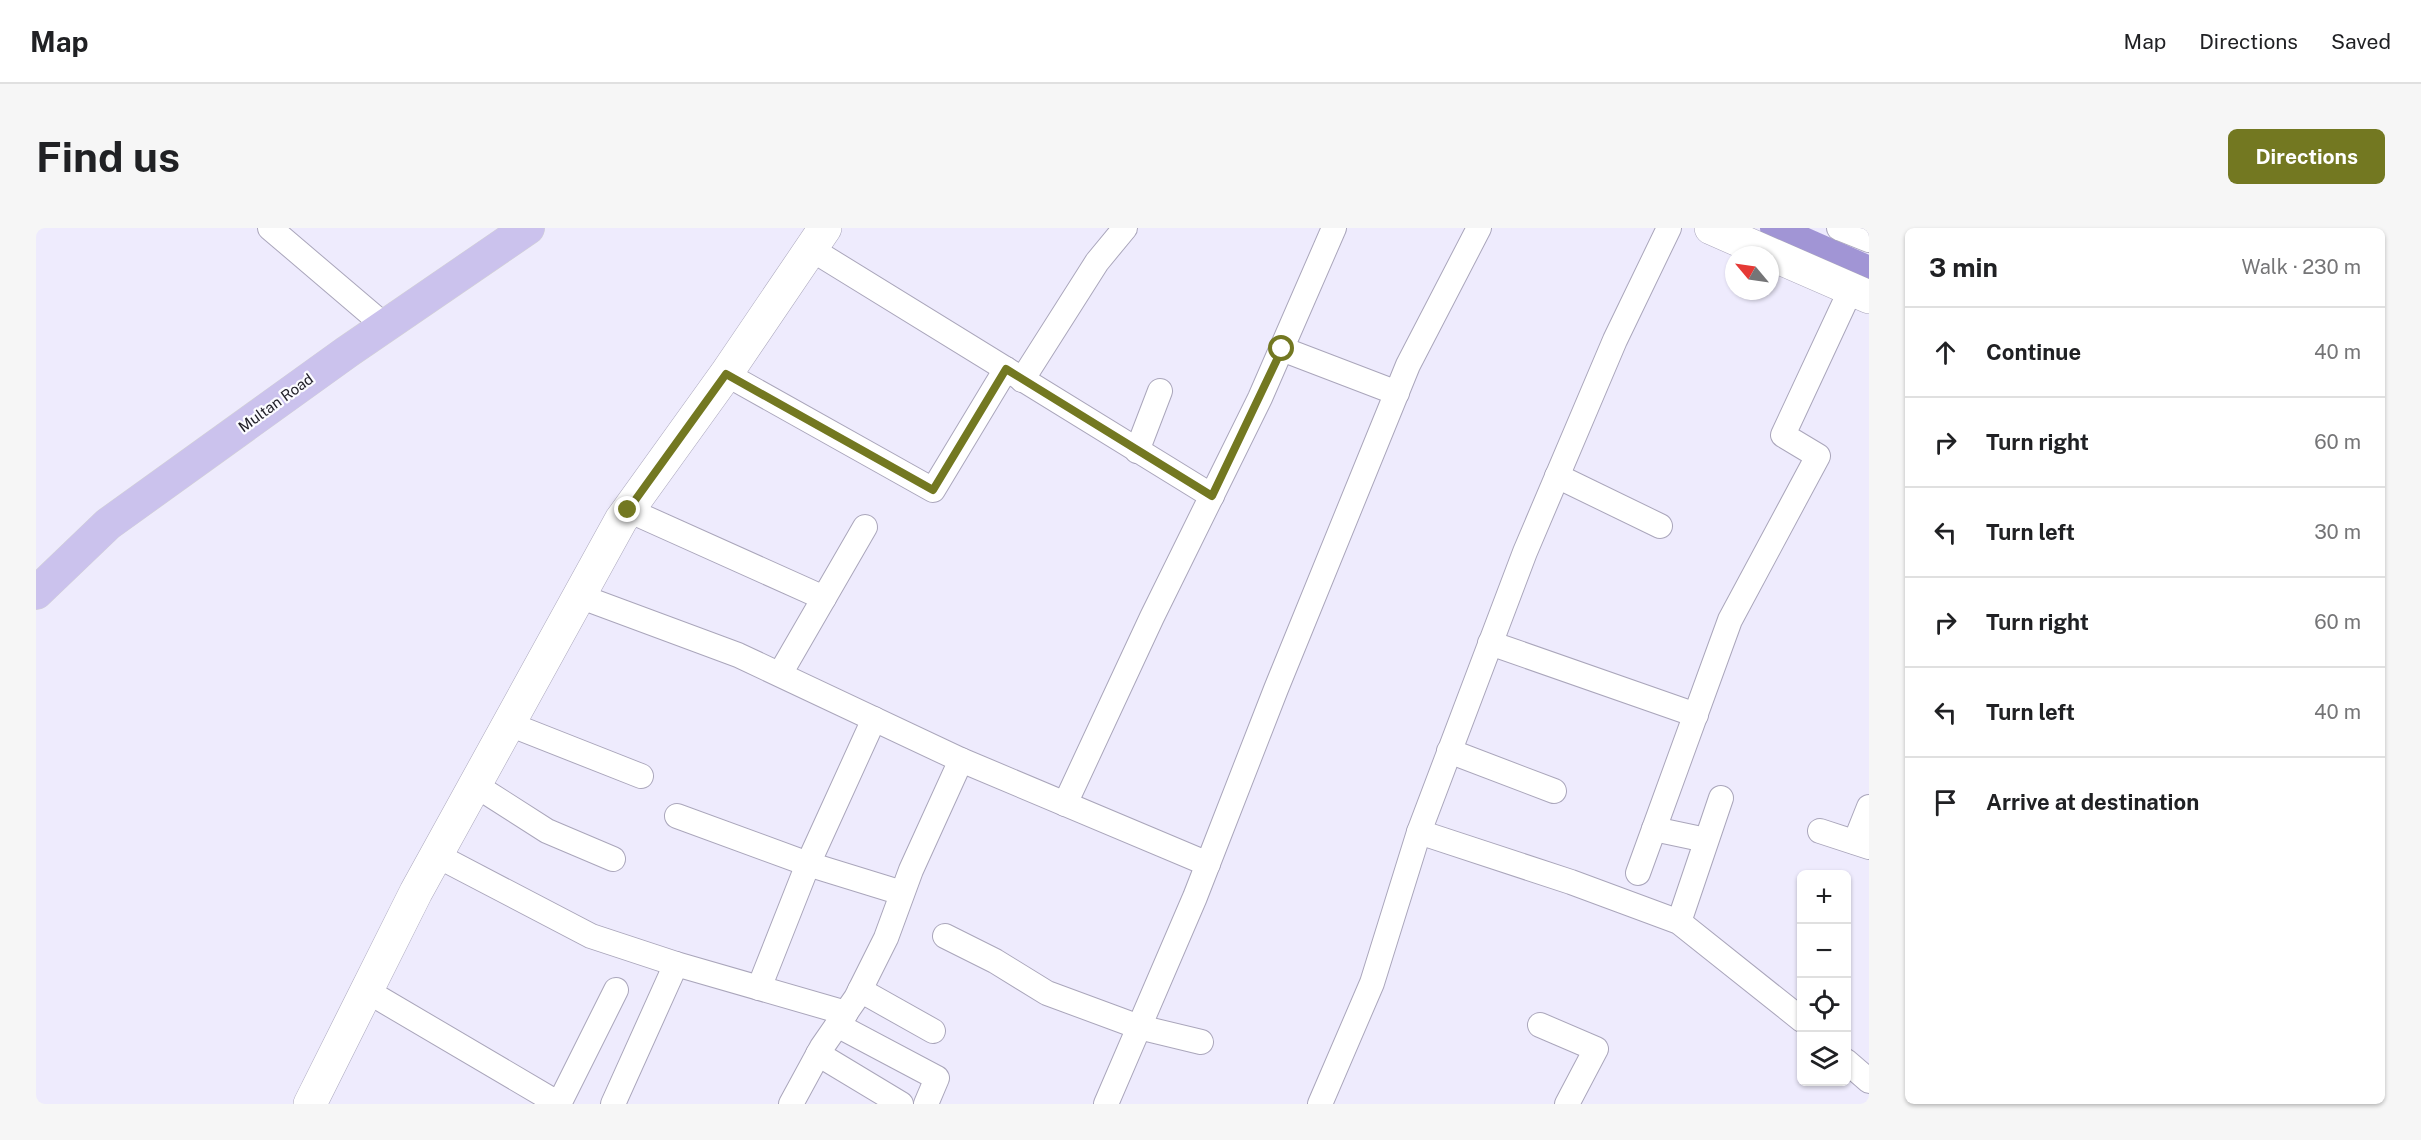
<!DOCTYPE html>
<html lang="en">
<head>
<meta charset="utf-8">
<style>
	:root { --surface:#fff; --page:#f6f6f6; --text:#202124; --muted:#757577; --line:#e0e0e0; --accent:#737821 }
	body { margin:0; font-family:"Public Sans",sans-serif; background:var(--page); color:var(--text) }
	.controls { position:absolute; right:18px; bottom:18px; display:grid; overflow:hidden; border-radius:9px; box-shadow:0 2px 4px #0004 }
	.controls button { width:54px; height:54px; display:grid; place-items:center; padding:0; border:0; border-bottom:2px solid var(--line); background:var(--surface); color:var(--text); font:30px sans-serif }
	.compass { position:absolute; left:1689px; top:18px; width:54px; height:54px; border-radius:50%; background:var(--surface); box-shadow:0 2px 4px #0004; rotate:299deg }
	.stop { position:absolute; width:18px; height:18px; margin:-14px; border:4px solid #737821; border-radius:50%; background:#fff }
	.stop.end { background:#737821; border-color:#fff; box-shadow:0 2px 6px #0008 }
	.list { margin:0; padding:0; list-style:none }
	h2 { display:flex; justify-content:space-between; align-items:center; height:78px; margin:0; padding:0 24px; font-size:26px }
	h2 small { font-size:20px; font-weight:400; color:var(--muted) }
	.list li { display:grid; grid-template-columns:39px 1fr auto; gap:18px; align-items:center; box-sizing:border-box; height:90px; padding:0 24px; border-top:2px solid var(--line) }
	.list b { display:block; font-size:22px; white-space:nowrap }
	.list em { font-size:20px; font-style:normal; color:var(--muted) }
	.icon { flex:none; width:33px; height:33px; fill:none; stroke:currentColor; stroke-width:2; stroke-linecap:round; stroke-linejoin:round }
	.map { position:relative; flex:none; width:1833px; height:876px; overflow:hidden; border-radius:9px }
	header { display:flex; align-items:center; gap:36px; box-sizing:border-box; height:84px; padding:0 30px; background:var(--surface); border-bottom:2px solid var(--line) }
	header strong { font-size:28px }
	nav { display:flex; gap:33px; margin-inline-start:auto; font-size:21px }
	.intro { display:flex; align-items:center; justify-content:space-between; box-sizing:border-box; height:144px; padding:0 36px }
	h1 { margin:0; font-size:42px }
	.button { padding:15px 27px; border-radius:9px; background:var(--accent); color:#fff; font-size:21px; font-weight:700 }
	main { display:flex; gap:36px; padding:0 36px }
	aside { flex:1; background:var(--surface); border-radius:9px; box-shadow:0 2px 4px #0004 }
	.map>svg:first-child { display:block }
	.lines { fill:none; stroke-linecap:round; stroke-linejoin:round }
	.canal { stroke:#a195d5; stroke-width:28 }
	.street-casing { stroke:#aaa6bb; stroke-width:26 }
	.secondary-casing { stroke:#aaa6bb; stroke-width:34 }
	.primary-casing { stroke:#d3d3d4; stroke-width:34 }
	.street { stroke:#fff; stroke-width:24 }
	.secondary { stroke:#fff; stroke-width:33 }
	.primary { stroke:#cbc2ed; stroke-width:33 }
	.route { stroke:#737821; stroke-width:8 }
	.labels { text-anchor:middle; stroke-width:4.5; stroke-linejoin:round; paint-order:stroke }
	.street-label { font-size:15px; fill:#222129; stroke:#fbfbff }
</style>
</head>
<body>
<header>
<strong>Map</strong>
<nav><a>Map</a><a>Directions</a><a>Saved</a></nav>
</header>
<div class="intro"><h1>Find us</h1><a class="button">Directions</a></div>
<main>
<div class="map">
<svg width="1833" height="876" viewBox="0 0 1833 876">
	<rect width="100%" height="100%" fill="#eeebfd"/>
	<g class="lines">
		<polyline class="canal" points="1738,0 1833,42"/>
		<g class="street-casing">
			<g id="street">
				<polyline points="234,0 349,98"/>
				<polyline points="1803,0 1833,12"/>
				<polyline points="775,21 1176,268"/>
				<polyline points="1246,121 1361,165"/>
				<polyline points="690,146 897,262 970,141"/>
				<polyline points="986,152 1061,34 1089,0"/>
				<polyline points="1101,223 1124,163"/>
				<polyline points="1521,248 1624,298"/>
				<polyline points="592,282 788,370"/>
				<polyline points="543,368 702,427 925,532 1172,636"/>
				<polyline points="1454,415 1660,487"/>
				<polyline points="744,446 829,299"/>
				<polyline points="473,496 605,548"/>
				<polyline points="1413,523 1518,563"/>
				<polyline points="439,557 511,603 577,631"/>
				<polyline points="1029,576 1116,389 1224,170 1298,0"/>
				<polyline points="641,588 772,636 866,665"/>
				<polyline points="1618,601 1670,612"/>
				<polyline points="1784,603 1833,619"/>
				<polyline points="1383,604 1535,654 1643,694 1766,792"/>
				<polyline points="1819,614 1833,579"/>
				<polyline points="400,627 555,708 640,736 810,785"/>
				<polyline points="1602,645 1694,392 1782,228 1747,207 1815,61"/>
				<polyline points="1643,694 1685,570"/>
				<polyline points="909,708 959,733 1011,765 1103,799 1165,814"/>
				<polyline points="723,760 772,636 838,491"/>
				<polyline points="824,762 897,803"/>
				<polyline points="331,763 523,876 580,762"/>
				<polyline points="801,797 901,850 890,876"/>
				<polyline points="1504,797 1560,821 1531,876"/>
				<polyline points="782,826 865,876"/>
				<polyline points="1810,833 1833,853"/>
				<polyline points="577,876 640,736"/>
				<polyline points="755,876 786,819 820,770 850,710 875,642 925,532"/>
				<polyline points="1070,876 1159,669 1240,461 1372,137 1443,0"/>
				<polyline points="1284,876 1336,755 1383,604 1489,324 1579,112 1633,0"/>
			</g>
		</g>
		<g class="secondary-casing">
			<g id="secondary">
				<polyline points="1675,0 1833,69"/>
				<polyline points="274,876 380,664 585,292 690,146 789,0"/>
			</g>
		</g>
		<g class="primary-casing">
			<polyline id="primary" points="0,365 72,296 311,124 492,0"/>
		</g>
		<use href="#street" class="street"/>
		<use href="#secondary" class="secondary"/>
		<use href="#primary" class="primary"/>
	</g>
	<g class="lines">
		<polyline class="route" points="592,282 690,146 897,262 970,141 1176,268 1246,121"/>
	</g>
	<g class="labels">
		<g class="street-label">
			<text transform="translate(240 175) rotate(-36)" y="5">Multan Road</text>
		</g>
	</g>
</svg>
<div class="controls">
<button>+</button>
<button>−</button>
<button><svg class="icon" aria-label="locate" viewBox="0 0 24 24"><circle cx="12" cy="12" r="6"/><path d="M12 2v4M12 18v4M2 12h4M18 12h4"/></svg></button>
<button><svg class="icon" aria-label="layers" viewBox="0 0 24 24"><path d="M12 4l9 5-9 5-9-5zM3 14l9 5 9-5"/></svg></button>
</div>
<svg class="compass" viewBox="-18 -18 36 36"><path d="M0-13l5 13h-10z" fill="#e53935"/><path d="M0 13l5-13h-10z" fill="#757577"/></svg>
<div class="stop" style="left:1246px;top:121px"></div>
<div class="stop end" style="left:592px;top:282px"></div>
</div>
<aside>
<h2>3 min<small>Walk · 230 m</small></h2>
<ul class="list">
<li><svg class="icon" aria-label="ahead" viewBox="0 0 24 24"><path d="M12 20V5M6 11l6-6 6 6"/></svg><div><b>Continue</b></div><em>40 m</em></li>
<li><svg class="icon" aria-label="right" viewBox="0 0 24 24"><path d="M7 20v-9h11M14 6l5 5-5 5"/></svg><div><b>Turn right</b></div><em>60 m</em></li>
<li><svg class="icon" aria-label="left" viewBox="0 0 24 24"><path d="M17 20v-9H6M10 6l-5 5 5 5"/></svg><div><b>Turn left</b></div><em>30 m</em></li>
<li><svg class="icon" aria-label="right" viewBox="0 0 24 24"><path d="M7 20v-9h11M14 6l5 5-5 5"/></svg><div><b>Turn right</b></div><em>60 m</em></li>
<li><svg class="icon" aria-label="left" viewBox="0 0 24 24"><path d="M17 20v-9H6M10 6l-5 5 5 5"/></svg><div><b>Turn left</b></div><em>40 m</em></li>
<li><svg class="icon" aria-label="arrive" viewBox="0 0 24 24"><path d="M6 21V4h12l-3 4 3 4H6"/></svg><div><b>Arrive at destination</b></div></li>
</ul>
</aside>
</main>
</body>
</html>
